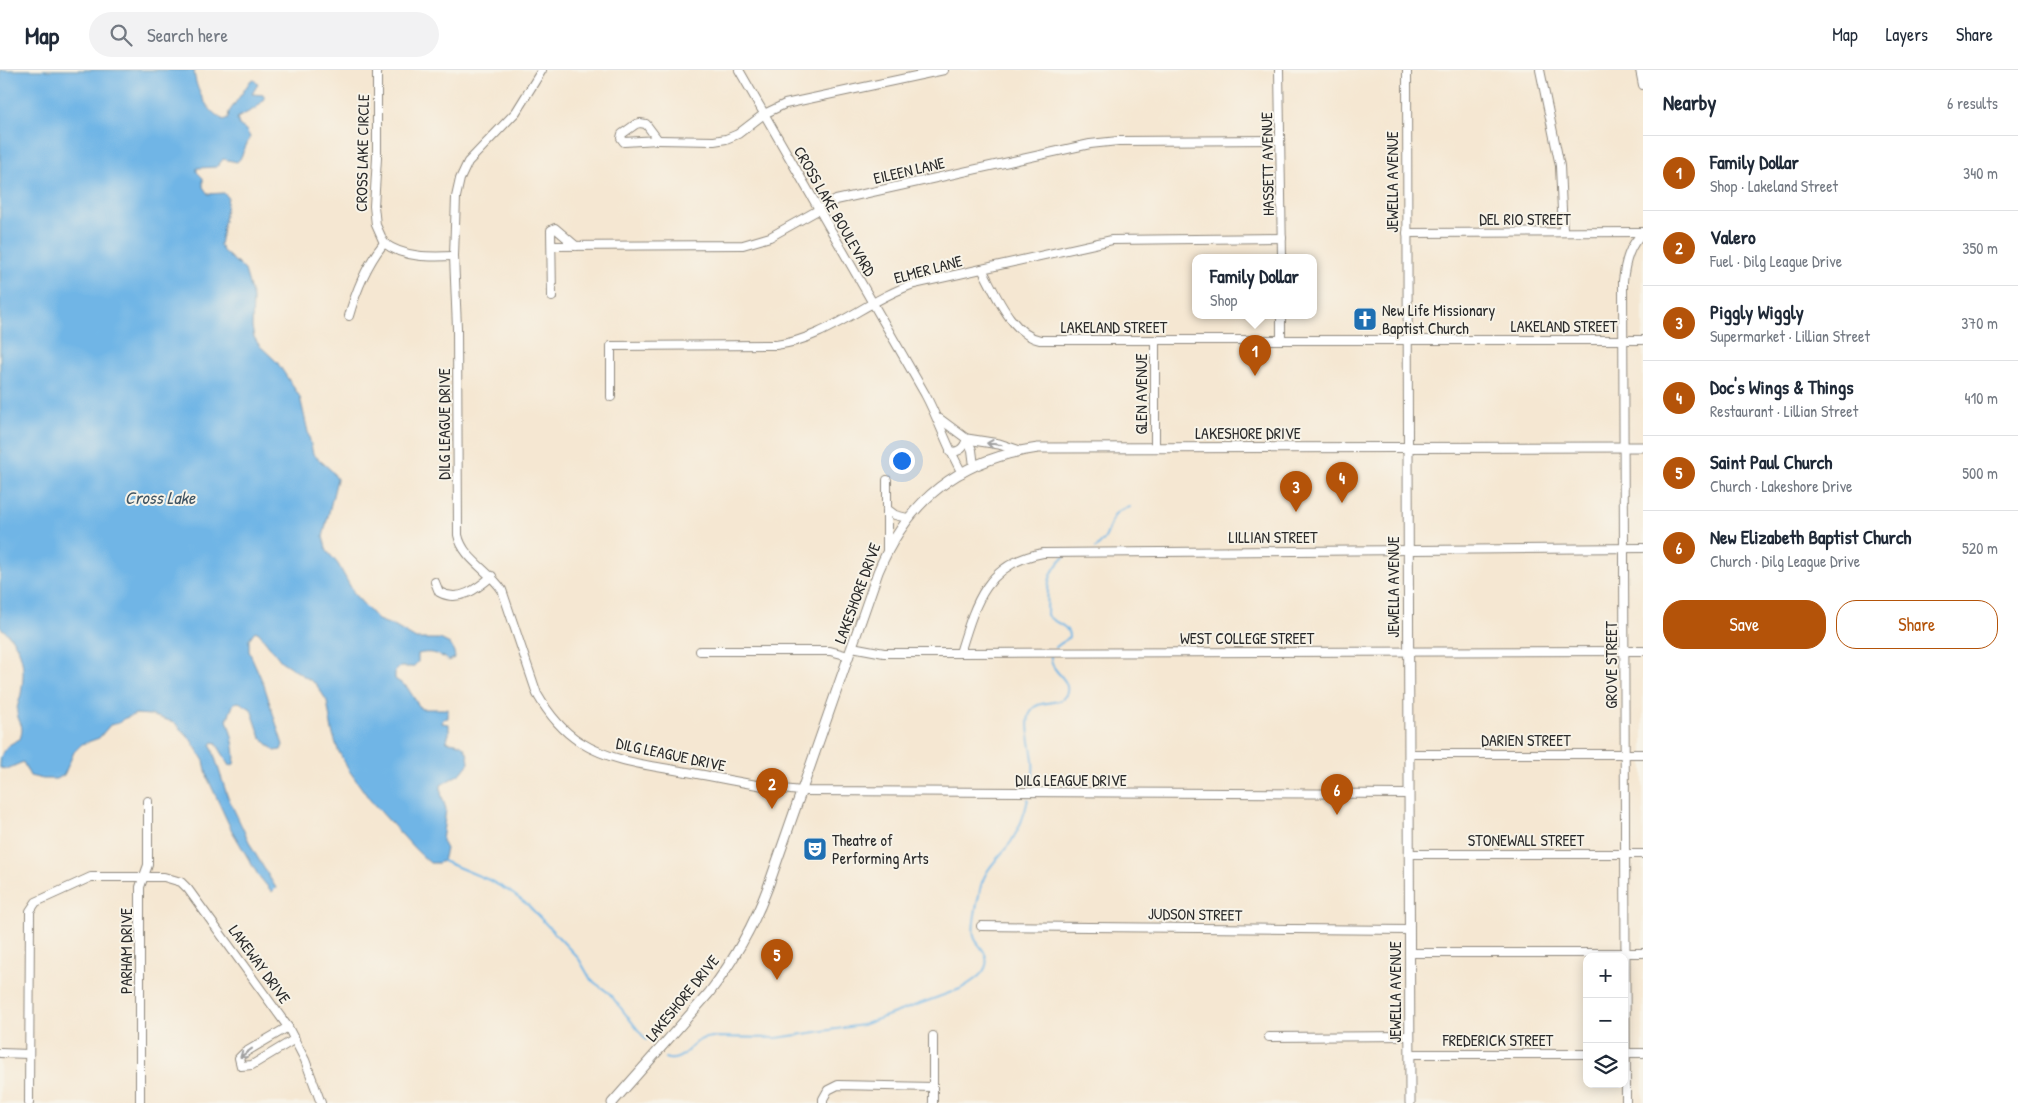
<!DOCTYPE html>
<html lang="en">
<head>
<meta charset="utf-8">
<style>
	:root { --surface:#fff; --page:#f2f2f3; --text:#1f2937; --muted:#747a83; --line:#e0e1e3; --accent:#b45309 }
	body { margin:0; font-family:"Patrick Hand",sans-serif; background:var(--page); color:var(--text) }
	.controls { position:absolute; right:15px; bottom:15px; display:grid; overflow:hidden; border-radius:10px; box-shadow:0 2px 12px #0003 }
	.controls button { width:45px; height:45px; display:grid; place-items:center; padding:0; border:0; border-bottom:1px solid var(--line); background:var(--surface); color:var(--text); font:25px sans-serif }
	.you { position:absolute; left:901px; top:390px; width:18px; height:18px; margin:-12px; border:4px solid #fff; border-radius:50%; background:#1a73e8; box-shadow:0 0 0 8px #1a73e833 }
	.badge { display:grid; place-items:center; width:32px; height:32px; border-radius:50%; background:var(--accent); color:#fff; font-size:16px; font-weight:700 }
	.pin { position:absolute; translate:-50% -41px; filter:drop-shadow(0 1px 2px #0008) }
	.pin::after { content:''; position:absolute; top:26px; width:18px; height:15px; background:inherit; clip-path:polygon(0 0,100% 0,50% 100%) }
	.popup { position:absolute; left:1192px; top:184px; width:125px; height:65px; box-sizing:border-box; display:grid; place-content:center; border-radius:10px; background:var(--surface); filter:drop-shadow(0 1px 4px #0005); font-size:16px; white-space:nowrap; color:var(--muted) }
	.popup b { font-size:19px; color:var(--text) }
	.popup::after { content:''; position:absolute; left:50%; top:100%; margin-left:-10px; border:10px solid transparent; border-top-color:var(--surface) }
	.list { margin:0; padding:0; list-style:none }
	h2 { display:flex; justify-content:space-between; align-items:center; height:65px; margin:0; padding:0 20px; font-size:21px }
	h2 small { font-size:16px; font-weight:400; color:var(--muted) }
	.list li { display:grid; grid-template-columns:32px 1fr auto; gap:15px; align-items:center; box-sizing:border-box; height:75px; padding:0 20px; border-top:1px solid var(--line) }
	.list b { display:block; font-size:19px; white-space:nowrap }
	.list p { margin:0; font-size:16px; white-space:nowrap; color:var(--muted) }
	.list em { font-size:16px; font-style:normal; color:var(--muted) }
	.actions { display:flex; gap:10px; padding:15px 20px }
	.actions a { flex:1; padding:11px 0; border:1px solid var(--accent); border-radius:20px; text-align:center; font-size:18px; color:var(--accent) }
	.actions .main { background:var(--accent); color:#fff }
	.icon { flex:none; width:28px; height:28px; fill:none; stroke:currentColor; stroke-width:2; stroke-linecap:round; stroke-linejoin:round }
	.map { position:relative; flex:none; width:1643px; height:1033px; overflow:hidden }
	header { display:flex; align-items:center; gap:30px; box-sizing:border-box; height:70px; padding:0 25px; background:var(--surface); border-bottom:1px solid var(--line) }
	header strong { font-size:24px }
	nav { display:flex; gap:28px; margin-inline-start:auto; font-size:18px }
	.search { width:350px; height:45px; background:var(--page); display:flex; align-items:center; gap:12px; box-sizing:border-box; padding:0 18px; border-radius:28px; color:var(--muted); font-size:19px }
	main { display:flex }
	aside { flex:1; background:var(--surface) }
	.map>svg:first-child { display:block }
	.water { fill:#6fb5e6; stroke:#4d7088 }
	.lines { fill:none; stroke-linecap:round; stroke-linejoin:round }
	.stream { stroke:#6fb5e6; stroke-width:2 }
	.minor-casing { stroke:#90897e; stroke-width:10 }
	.major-casing { stroke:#90897e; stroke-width:11 }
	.minor { stroke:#fff; stroke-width:8 }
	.major { stroke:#fff; stroke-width:9 }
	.oneway { stroke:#a0a0a0 }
	.labels { text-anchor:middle; stroke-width:4; stroke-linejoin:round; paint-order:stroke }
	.street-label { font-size:16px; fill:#2b2b2b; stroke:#f7f3e8 }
	.poi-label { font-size:16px; fill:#2b2b2b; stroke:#f7f3e8; text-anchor:start }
	.water-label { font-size:18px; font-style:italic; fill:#3f5463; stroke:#f7f3e8 }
</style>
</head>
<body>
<header>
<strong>Map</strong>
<div class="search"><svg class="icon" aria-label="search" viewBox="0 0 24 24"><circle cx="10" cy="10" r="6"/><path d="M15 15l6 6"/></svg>Search here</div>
<nav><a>Map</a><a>Layers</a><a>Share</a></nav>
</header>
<main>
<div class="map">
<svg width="1643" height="1033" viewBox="0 0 1643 1033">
	<rect width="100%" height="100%" fill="#f7f3e8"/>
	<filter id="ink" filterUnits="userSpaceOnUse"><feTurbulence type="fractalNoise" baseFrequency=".02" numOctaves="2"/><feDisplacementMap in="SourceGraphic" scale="10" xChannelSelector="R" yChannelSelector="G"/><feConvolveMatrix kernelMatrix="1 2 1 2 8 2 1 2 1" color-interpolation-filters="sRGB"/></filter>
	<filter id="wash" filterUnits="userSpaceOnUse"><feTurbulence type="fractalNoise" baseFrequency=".0096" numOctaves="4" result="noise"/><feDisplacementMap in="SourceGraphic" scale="20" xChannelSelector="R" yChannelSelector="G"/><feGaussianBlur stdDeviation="1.12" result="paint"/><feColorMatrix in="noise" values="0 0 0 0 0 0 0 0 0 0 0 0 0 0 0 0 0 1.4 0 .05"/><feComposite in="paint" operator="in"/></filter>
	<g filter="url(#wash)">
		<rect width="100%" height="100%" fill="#f5e7d2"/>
		<path class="water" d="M0 0H194C195 19 207 42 224 50L228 48 229 42 251 10H254L258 14 252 24 264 25V30L256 38 237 48 239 55 246 60 250 67 240 89 237 92 223 89 217 97 197 98V102L203 108V117L208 124 224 123 228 127 220 175 223 181 245 200 253 228 252 257 254 267 259 275 277 292 300 327 313 384 332 401 337 409 323 467 327 481 338 494 355 525 378 550 394 556 416 569H440L450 574 454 582 455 588 448 591C440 583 429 581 418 584V592L413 597H400L395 602V609L407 617 421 639H448V648L443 649 442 653 449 654V664L446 672C462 673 467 675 469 693L461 703 441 715V723L446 739 442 771 446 779 443 791 438 793H430L416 780 370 730 348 699 338 680 332 661 327 631 316 614 281 591 259 563 255 561 249 569V581L264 615 283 675 281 680 275 681 261 668 251 639 239 632 234 633 227 650C231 661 237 683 234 694L230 696 216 673 213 672 211 675 227 725 253 780 276 818 272 822 258 805 231 759 208 709 204 691 191 670 174 652 150 645 136 644 123 649 119 653 110 655 99 668 82 674 74 682 64 705 57 709H43L30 706 23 692 7 699 0 698C0 681 5 676 20 669 25 654 19 655 17 643 16 638 20 629 21 624 26 596 23 575 0 557Z"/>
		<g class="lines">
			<g class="stream">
				<path d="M1096 478C1099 475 1104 471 1106 466 1114 450 1109 442 1130 437"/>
				<path d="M1055 578 1069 567C1069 554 1054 554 1047 545 1048 518 1045 504 1066 485"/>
				<path d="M1031 717C1033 708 1034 700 1033 691 1032 676 1024 654 1031 641 1038 628 1063 638 1067 622 1070 607 1049 602 1051 585"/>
				<polyline points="443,791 489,810 509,821 528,835 579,889 591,910 609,923 646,970"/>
				<path d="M665 988C681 994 688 977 700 970 703 968 708 968 712 967L777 968 862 955 960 919C973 911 994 900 984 882 981 876 975 872 974 866 971 855 978 831 980 820 984 799 999 788 1011 772 1019 759 1025 744 1028 729"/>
			</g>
		</g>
	</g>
	<g filter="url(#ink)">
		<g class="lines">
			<g class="minor-casing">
				<g id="minor">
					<polyline points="377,0 377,88 374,136 376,155 384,173"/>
					<path d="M542 0 516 42 468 92 460 109 456 127 454 186 457 258 458 465C463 489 489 500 502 520L537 624C548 643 561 660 580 672 613 693 655 696 693 703 729 710 765 718 802 721L1409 724"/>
					<path d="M739 0 925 324C939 350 947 377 962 403"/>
					<polyline points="1279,0 1282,187"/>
					<polyline points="1407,0 1408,378"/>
					<polyline points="1540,0 1560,96 1563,162"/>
					<polyline points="1640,0 1643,15"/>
					<polygon points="640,53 646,54 658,70 624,72 621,68 622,64 636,54"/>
					<polyline points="658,70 714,71 726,69 738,64 764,44 785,34 944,0"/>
					<polyline points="1407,163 1643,162"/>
					<path d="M384 173C404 188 430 187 454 186"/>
					<polyline points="552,176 743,175 770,167 836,130 1090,74 1118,71 1280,70"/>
					<path d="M982 199C995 222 1011 264 1040 270H1643"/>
					<polyline points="552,227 551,160 555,158 576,176"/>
					<path d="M349 246C356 221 367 194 384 173"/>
					<polyline points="1155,270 1155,378"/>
					<polyline points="1281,270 1281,245"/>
					<path d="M611 327V276L776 275C827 269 866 230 914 214L1112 170 1282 168"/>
					<polyline points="940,349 967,369 972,380 974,396"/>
					<path d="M950 382C960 382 964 378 967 369"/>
					<polyline points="887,439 895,445 907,448"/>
					<polyline points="887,481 887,410"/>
					<path d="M435 512 439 522C459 533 477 519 492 506"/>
					<polyline points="852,577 884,583 960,583 1643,581"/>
					<polyline points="700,581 830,581 849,586"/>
					<path d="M960 583C975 534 986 493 1043 483L1643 478"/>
					<polyline points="1409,684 1643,684"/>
					<polyline points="1409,784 1643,784"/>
					<polyline points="981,856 1409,860"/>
					<polyline points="1409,883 1643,883"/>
					<polyline points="288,957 244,983 239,988 241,996 252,995 295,969"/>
					<polyline points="933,966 933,1033"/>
					<polyline points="1269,967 1410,966"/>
					<polyline points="0,983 29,984"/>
					<polyline points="1624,983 1643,983"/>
					<polyline points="1410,984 1587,984"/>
					<polyline points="29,1033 30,841 36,832 91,807 164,807 181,812 188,819 288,957 305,990 321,1033"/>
					<polyline points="140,1033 140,817 148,795 148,731"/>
					<polyline points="823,1033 823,1029 828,1020 838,1015 933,1017"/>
					<path d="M1626 1033 1623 211C1625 193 1629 175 1643 163"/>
				</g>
			</g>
			<g class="major-casing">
				<g id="major">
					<polyline points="967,369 999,374 1017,380"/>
					<polyline points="1408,378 1410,1033"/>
					<path d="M612 1033 709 923C734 890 754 855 768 817L878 502C908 430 959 389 1038 378L1643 377"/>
				</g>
			</g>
			<use href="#minor" class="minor"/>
			<use href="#major" class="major"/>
		</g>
		<defs><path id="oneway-shaft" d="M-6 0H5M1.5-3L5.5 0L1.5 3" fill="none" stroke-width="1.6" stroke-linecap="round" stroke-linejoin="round" transform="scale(1.25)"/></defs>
		<g class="oneway">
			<use href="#oneway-shaft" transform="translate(994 374) rotate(-173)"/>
			<use href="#oneway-shaft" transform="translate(246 983) rotate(144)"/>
		</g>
	</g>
	<defs>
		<g id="church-square" transform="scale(1.25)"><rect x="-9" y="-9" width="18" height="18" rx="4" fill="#1f6fb2" stroke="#f7f3e8"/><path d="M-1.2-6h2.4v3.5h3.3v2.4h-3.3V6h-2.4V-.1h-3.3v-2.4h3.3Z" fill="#fff"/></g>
		<g id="theatre-square" transform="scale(1.25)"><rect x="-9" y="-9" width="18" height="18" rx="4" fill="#1f6fb2" stroke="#f7f3e8"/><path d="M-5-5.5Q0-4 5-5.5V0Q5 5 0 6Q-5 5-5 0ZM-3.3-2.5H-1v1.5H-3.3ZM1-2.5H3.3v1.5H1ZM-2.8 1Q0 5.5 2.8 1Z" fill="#fff"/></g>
	</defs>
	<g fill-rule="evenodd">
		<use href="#church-square" x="1365" y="249"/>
		<use href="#theatre-square" x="815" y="779"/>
	</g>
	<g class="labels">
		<g class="street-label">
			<text transform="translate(362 83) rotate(-89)" y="6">CROSS LAKE CIRCLE</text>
			<text transform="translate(1267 94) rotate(-91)" y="6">HASSETT AVENUE</text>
			<text transform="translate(909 100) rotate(-13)" y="6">EILEEN LANE</text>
			<text transform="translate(1392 112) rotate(-90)" y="6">JEWELLA AVENUE</text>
			<text transform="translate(835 141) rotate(60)" y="6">CROSS LAKE BOULEVARD</text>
			<text x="1525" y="155">DEL RIO STREET</text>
			<text transform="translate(928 199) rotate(-15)" y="6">ELMER LANE</text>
			<text x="1564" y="262">LAKELAND STREET</text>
			<text x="1114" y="263">LAKELAND STREET</text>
			<text transform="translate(1141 324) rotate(-90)" y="6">GLEN AVENUE</text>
			<text transform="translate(444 354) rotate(-90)" y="6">DILG LEAGUE DRIVE</text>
			<text x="1248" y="369">LAKESHORE DRIVE</text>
			<text x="1273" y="473">LILLIAN STREET</text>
			<text transform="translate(1393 517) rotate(-90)" y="6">JEWELLA AVENUE</text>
			<text transform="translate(857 523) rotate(-70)" y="6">LAKESHORE DRIVE</text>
			<text x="1247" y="574">WEST COLLEGE STREET</text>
			<text transform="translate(1611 595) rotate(-90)" y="6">GROVE STREET</text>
			<text x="1526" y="676">DARIEN STREET</text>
			<text transform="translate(671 684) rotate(12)" y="6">DILG LEAGUE DRIVE</text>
			<text x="1071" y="716">DILG LEAGUE DRIVE</text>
			<text x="1526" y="776">STONEWALL STREET</text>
			<text transform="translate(1195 844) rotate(1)" y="6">JUDSON STREET</text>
			<text transform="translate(126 881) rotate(-90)" y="6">PARHAM DRIVE</text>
			<text transform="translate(260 894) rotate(54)" y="6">LAKEWAY DRIVE</text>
			<text transform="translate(1395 922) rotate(-90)" y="6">JEWELLA AVENUE</text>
			<text transform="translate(682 928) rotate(-51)" y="6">LAKESHORE DRIVE</text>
			<text x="1498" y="976">FREDERICK STREET</text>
		</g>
		<g class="poi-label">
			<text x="1382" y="246">New Life Missionary<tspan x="1382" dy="18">Baptist Church</tspan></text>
			<text x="832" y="776">Theatre of<tspan x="832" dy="18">Performing Arts</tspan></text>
		</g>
		<g class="water-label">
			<text x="160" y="434">Cross Lake</text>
		</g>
	</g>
</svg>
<div class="controls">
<button>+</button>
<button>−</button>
<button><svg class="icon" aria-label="layers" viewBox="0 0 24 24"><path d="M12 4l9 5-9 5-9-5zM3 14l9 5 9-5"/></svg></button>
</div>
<div class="you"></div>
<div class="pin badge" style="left:1255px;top:306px">1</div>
<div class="popup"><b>Family Dollar</b>Shop</div>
<div class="pin badge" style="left:772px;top:739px">2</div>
<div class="pin badge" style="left:1296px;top:442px">3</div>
<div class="pin badge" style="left:1342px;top:433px">4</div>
<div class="pin badge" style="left:777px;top:910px">5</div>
<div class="pin badge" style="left:1337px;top:745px">6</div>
</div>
<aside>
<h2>Nearby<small>6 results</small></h2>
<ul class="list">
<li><span class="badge">1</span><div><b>Family Dollar</b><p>Shop · Lakeland Street</p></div><em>340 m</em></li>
<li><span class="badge">2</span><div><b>Valero</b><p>Fuel · Dilg League Drive</p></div><em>350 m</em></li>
<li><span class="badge">3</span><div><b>Piggly Wiggly</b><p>Supermarket · Lillian Street</p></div><em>370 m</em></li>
<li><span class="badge">4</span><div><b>Doc's Wings &amp; Things</b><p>Restaurant · Lillian Street</p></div><em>410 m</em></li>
<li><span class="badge">5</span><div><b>Saint Paul Church</b><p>Church · Lakeshore Drive</p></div><em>500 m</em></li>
<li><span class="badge">6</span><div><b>New Elizabeth Baptist Church</b><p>Church · Dilg League Drive</p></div><em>520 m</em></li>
</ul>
<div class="actions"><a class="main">Save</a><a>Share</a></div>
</aside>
</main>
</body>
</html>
